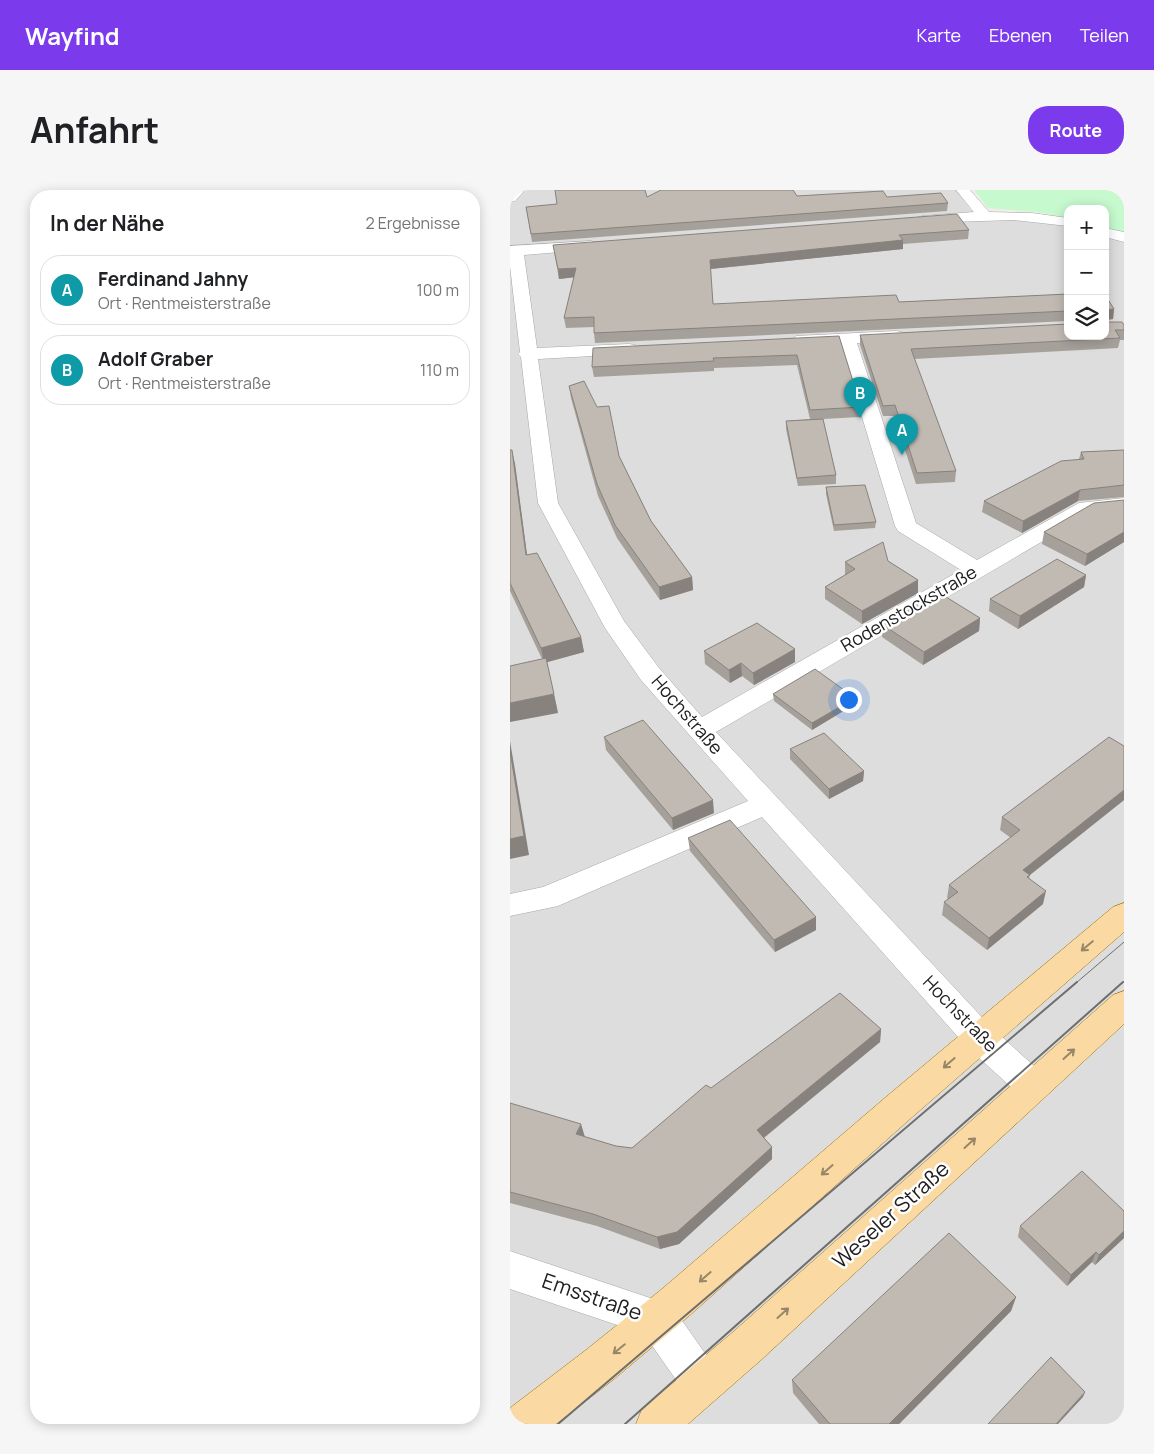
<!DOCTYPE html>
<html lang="de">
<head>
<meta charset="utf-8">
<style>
	:root { --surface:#fff; --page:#f6f6f6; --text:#202124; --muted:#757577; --line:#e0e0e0; --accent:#7c3aed }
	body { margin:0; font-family:Manrope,sans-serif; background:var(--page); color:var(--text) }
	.controls { position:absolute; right:15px; top:15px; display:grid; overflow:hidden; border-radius:10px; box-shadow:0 2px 12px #0003 }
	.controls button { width:45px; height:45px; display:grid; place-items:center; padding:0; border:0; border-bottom:1px solid var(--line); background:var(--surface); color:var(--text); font:25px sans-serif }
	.you { position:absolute; left:338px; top:509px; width:18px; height:18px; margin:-12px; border:4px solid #fff; border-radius:50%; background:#1a73e8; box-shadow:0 0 0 8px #1a73e833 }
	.badge { display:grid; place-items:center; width:32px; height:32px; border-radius:50%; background:var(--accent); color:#fff; font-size:16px; font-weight:700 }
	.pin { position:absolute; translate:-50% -41px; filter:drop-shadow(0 1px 2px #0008) }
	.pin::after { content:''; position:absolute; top:26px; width:18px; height:15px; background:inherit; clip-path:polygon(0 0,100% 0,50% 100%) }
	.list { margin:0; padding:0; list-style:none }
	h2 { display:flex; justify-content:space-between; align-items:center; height:65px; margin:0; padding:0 20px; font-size:21px }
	h2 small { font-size:16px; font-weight:400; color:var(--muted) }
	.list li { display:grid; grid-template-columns:32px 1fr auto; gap:15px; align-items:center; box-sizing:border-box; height:70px; margin:0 10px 10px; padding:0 10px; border:1px solid var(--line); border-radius:20px }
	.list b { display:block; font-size:19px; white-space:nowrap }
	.list p { margin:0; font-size:16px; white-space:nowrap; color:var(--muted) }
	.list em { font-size:16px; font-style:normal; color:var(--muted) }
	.icon { flex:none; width:28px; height:28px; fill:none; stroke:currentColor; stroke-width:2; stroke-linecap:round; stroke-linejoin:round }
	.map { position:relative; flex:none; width:614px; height:1234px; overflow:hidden; border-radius:20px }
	header { display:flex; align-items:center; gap:30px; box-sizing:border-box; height:70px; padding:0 25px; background:var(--accent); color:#fff }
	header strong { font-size:24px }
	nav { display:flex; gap:28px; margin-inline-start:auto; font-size:18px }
	.intro { display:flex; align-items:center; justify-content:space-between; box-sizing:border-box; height:120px; padding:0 30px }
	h1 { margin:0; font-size:35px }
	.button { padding:12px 22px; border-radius:20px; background:var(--accent); color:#fff; font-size:18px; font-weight:700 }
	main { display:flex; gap:30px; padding:0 30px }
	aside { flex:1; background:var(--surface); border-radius:20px; box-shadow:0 2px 12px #0003 }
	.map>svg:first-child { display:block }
	.residential { fill:#dedddd }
	.park { fill:#c6f9cd }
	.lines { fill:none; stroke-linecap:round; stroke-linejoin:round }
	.minor-casing { stroke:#a7a7a7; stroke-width:1 }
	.major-casing { stroke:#997003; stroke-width:1 }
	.minor { fill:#fff; fill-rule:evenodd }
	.major { fill:#fad9a2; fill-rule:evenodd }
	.tram-far1 { stroke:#6e6e6e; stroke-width:1 }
	.tram { stroke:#6e6e6e; stroke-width:2 }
	.wall { fill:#a6a09a }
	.shaded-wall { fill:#87827d }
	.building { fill:#c1bab3; stroke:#87827d }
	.oneway { stroke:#988668 }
	.labels { text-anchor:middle; stroke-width:5; stroke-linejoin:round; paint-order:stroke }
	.street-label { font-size:18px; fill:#202020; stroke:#fff }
	.near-street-label { font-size:21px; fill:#202020; stroke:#fff }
</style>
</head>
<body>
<header>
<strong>Wayfind</strong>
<nav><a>Karte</a><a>Ebenen</a><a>Teilen</a></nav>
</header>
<div class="intro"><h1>Anfahrt</h1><a class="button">Route</a></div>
<main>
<aside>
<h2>In der Nähe<small>2 Ergebnisse</small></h2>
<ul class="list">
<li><span class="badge" style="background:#0f9aa8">A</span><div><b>Ferdinand Jahny</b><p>Ort · Rentmeisterstraße</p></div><em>100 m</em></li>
<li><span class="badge" style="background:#0f9aa8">B</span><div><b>Adolf Graber</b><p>Ort · Rentmeisterstraße</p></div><em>110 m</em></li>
</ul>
</aside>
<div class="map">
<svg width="614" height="1234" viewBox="0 0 614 1234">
	<rect width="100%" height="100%" fill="#f0eee7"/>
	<polygon class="residential" points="0,0 449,0 477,28 505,29 558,36 558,146 595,146 595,46 614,51 614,1234 0,1234"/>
	<polygon class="park" points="464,0 614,0 614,43 595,37 595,19 558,19 558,28 527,22 478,18"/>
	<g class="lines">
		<g class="minor-casing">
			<g id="minor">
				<polygon points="0,0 15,0 5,11 0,12"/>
				<polygon points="446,0 460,0 479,22 522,23 558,28 558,36 504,30 408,33 406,30 408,27 413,26 464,22"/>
				<polygon points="595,38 614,42 614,52 595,47"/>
				<polygon points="81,51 86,53 89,56 86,59 14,65 27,158 119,154 125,155 128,159 125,163 119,164 28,169 48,313 114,431 149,478 192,527 451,380 388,341 385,336 330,154 292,155 286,154 283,150 286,146 386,141 392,142 395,146 392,150 386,151 347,153 406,333 467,370 569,313 614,308 614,320 581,323 206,542 481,837 535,886 540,896 535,906 523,911 511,906 457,857 252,627 48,716 0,726 0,704 33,697 238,611 131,490 95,438 28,313 11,167 8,164 10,162 0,76 0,56"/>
				<polygon points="0,1061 161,1115 206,1179 212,1193 206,1207 192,1213 178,1207 134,1144 0,1099"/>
			</g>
		</g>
		<g class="major-casing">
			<g id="major">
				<polygon points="614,713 614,742 400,929 179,1126 104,1189 46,1234 0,1234 0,1218 76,1160 152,1099 376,907 603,717"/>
				<polygon points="614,801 614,834 251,1170 178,1234 126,1234 132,1219 223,1142 603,805"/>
			</g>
		</g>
		<use href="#minor" class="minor"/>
		<use href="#major" class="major"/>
		<g class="tram-far1">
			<polyline points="566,793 614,752"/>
			<polyline points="612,793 614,791"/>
		</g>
		<g class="tram">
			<polyline points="48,1234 567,792"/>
			<polyline points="115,1234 613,792"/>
		</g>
	</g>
	<g class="wall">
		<polygon points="287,6 377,7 438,13 437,21 22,52 16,17 137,7"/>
		<polygon points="459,40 458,49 393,54 393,59 200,79 203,114 389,112 558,104 558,131 85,153 84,143 84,137 56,138 54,128 64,87 49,89 43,55"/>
		<polygon points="595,105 604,119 603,129 595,130 595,132 614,135 614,150 610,150 608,158 404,169 446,281 445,292 406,294 384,226 373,226 350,155 350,145 558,146"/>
		<polygon points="329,146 351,217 350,227 313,229 326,285 326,294 288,296 276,239 276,231 300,229 287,175 204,178 204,181 84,187 82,177"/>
		<polygon points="59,196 109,266 141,331 182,387 183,400 150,410 107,348 88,306 61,208"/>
		<polygon points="0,260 5,274 17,365 71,447 74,462 37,472 48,523 32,469 0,401"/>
		<polygon points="614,260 614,307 568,311 512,343 472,322 474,311 569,269 571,262"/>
		<polygon points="316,297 366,332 365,338 324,341 316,304"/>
		<polygon points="614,310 614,352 575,376 532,354 534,342"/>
		<polygon points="378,371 408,390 408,403 352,434 315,409 315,397 335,385 335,372"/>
		<polygon points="576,385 574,397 508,439 479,421 480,409"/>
		<polygon points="470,428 469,441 413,475 372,447 373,435"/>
		<polygon points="285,459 285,472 244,495 232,486 220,493 195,474 194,461"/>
		<polygon points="263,504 345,514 302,540 264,511"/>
		<polygon points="94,547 204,623 163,640 96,560"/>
		<polygon points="280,559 354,581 353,591 319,609 280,569"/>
		<polygon points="614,610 520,685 519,689 533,714 477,760 432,725 434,712 438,709 437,708 439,695 501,648 490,640 492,627"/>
		<polygon points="178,648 306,740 265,762 180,661"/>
		<polygon points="371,839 370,852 254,948 262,957 262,969 169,1054 150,1059 87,1036 0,1013 0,913 75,947 106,956 122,958 201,898"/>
		<polygon points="614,1021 614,1048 585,1075 582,1072 557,1096 508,1047 510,1036"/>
		<polygon points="506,1107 501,1121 389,1234 309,1234 283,1203 282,1190"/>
	</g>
	<g class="shaded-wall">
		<polygon points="393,50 393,59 200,79 200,70"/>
		<polygon points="66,78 67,87 49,89 48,79"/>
		<polygon points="604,119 603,129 595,130 595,120"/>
		<polygon points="2,260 5,274 19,380 16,365"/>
		<polygon points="570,300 568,311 512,343 513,331"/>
		<polygon points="614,342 614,352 575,376 577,364"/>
		<polygon points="576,385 574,397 508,439 510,426"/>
		<polygon points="182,387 183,400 150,410 149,397"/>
		<polygon points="408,390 408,403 352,434 352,421"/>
		<polygon points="470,428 469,441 413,475 414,462"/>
		<polygon points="71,447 74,462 34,473 31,458"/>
		<polygon points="285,459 285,472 244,495 243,483"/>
		<polygon points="231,473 232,486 220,493 219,480"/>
		<polygon points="44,504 48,523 0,532 0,513"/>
		<polygon points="345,508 345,514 302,540 302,533"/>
		<polygon points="0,551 19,665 0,669"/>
		<polygon points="354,581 353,591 319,609 319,599"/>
		<polygon points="614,600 614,610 511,692 513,680"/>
		<polygon points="203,610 204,623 163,640 162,628"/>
		<polygon points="536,701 533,714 477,760 479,748"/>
		<polygon points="306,727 306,740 265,762 264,750"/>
		<polygon points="371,839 370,852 247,953 247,940"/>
		<polygon points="71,934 75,947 66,944"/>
		<polygon points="262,957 262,969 169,1054 150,1059 147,1047"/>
		<polygon points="614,1041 614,1048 585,1075 589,1065"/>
		<polygon points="586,1062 582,1072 557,1096 561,1085"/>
		<polygon points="506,1107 501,1121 389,1234 379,1234"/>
		<polygon points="575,1202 573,1207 548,1234 546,1234"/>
	</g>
	<g class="building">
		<polygon points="45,0 135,0 137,7 151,0 283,0 287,6 373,1 377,7 431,3 438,13 21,44 16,17 47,14"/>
		<polygon points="447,24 459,40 389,45 393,50 200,70 203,114 386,105 389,112 558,104 558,121 84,143 84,127 54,128 66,78 48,79 43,55"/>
		<polygon points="595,105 604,119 595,120 595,132 612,132 614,135 614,140 605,140 610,148 401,159 446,281 407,283 385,215 373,216 350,145 558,134 558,146 595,146"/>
		<polygon points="329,146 351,217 300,220 287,165 203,168 204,171 82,177 83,158"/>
		<polygon points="74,191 87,217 99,216 109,266 141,331 182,387 149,397 105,335 87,294 59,196"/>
		<polygon points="313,229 326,285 287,288 276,231"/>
		<polygon points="0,260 2,260 16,365 27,363 71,447 31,458 0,393"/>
		<polygon points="614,260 614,295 570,300 513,331 474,311 551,271 574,269 571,262"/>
		<polygon points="355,295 366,332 324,335 316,297"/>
		<polygon points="614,310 614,342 577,364 534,342 584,313"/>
		<polygon points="373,352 378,371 408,390 352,421 315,397 345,379 335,372"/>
		<polygon points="547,369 576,385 510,426 480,409"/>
		<polygon points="428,402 470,428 414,462 373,435"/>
		<polygon points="247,433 285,459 243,483 231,473 219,480 194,461"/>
		<polygon points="36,468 44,504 0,513 0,476"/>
		<polygon points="305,479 345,508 302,533 263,504"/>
		<polygon points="133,530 203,610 162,628 94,547"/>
		<polygon points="314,543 354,581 319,599 280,559"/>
		<polygon points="599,547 614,556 614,600 513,680 520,685 517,687 536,701 479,748 434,712 448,702 439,695 510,640 492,627"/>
		<polygon points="0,561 14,646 0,649"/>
		<polygon points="220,630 306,727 264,750 178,648"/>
		<polygon points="330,803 371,839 247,940 262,957 167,1042 147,1047 83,1024 0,1002 0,913 71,934 66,944 106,956 122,958 196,895 201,898"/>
		<polygon points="572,981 614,1021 614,1041 589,1065 586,1062 561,1085 510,1036"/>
		<polygon points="439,1043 506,1107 379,1234 320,1234 282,1190"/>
		<polygon points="541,1167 575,1202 546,1234 478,1234"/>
	</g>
	<defs><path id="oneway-shaft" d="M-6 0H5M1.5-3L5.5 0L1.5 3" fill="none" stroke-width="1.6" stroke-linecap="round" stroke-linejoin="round" transform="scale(1.25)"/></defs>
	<g class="oneway">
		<use href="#oneway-shaft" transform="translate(577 756) rotate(140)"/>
		<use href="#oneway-shaft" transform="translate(559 864) rotate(-42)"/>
		<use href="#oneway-shaft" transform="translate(439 873) rotate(139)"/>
		<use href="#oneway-shaft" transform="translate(460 953) rotate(-42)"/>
		<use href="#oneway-shaft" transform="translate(317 980) rotate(139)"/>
		<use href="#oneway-shaft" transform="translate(195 1087) rotate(139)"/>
		<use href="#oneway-shaft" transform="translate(273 1123) rotate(-42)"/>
		<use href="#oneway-shaft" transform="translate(109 1159) rotate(141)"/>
	</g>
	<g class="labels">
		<g class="street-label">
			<text transform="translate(399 419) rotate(-30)" y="6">Rodenstockstraße</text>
			<text transform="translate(177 525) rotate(49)" y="6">Hochstraße</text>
			<text transform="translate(450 824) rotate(46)" y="6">Hochstraße</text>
		</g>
		<g class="near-street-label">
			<text transform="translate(381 1025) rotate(-42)" y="7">Weseler Straße</text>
			<text transform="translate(82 1107) rotate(19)" y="7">Emsstraße</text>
		</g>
	</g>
</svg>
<div class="controls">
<button>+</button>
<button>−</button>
<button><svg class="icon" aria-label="layers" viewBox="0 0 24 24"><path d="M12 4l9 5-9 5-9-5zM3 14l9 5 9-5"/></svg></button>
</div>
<div class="you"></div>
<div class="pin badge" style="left:392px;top:265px;background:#0f9aa8">A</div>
<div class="pin badge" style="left:350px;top:228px;background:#0f9aa8">B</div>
</div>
</main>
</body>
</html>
